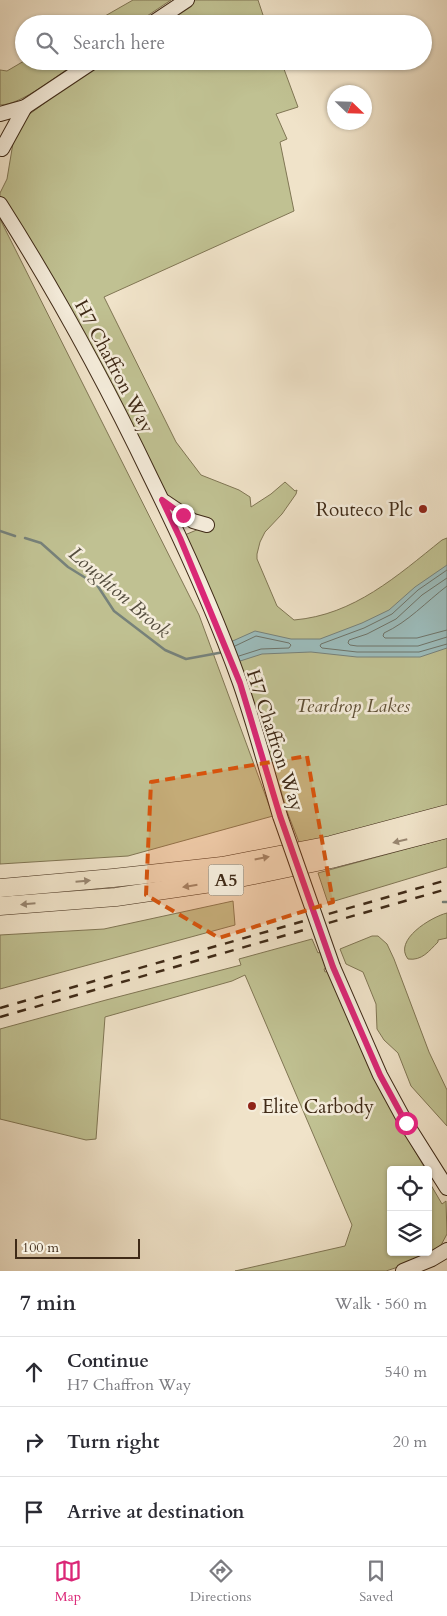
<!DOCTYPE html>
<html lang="en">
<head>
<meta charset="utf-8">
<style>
	:root { --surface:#fff; --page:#f7f7f7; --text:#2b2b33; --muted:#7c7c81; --line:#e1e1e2; --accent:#db2777 }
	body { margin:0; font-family:Cardo,serif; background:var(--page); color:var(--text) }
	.controls { position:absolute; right:15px; bottom:15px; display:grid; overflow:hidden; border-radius:5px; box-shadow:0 1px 4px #0004 }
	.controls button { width:45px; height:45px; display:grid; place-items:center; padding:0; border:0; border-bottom:1px solid var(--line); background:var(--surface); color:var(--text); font:25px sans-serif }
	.compass { position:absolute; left:327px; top:85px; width:45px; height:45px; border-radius:50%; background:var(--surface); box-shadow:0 1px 4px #0004; rotate:113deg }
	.scale { position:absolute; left:15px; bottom:12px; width:125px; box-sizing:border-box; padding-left:5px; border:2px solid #3f2a17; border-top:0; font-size:14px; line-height:18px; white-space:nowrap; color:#3f2a17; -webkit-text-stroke:4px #f5eddc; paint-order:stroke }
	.stop { position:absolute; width:15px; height:15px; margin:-11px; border:4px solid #db2777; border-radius:50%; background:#fff }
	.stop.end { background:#db2777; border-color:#fff; box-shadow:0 1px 5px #0008 }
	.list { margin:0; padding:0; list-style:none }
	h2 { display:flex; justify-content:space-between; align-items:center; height:65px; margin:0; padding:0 20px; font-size:21px }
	h2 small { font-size:16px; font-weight:400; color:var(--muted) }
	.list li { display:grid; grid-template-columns:32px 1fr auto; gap:15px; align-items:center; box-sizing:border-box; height:70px; padding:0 20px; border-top:1px solid var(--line) }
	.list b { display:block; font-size:19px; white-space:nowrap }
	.list p { margin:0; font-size:16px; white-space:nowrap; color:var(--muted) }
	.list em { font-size:16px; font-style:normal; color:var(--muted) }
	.icon { flex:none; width:28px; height:28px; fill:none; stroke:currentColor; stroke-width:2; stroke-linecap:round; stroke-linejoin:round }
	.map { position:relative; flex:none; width:447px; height:1271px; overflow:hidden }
	.search { position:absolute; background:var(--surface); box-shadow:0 1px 4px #0004; left:15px; right:15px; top:15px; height:55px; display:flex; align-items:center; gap:12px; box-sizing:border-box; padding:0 18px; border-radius:28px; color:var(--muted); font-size:19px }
	.sheet { height:275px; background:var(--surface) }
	nav { display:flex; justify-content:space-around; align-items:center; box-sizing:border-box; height:70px; border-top:1px solid var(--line); background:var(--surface); font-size:14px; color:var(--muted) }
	nav a { display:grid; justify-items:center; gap:2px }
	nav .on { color:var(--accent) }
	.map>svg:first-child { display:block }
	.green { fill:#c0c192; stroke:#807654 }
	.water { fill:#9cbdbd; stroke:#77827b }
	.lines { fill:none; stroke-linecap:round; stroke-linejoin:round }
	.shore { stroke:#6e746a; stroke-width:1 }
	.stream { stroke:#77827b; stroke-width:2.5 }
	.secondary-casing { stroke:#3f2a17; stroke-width:16 }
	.highway-casing { stroke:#3f2a17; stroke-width:19 }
	.secondary { stroke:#f5eddc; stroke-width:14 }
	.highway { stroke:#f0e3c9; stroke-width:18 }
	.rail { stroke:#3f2a17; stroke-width:2.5; stroke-dasharray:9 9; stroke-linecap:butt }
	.secondary-bridge-casing { stroke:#3f2a17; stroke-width:16; stroke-linecap:butt }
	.secondary-bridge { stroke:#f5eddc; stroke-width:14 }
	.oneway { fill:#988670 }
	.route { stroke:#db2777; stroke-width:6 }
	.marked { fill:#d7540d; fill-opacity:0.2; stroke:#d7540d; stroke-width:4; stroke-dasharray:10 6; stroke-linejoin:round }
	.poi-dot { fill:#8f2418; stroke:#f5eddc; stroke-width:2 }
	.labels { text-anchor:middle; stroke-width:5; stroke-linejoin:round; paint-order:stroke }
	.shield { fill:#f5eddc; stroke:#766452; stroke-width:1 }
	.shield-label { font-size:18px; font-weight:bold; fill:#3f2a17 }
	.street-label { font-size:19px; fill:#3f2a17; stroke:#f5eddc }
	.poi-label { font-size:19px; fill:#3f2a17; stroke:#f5eddc; text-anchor:end }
	.park-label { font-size:19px; font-style:italic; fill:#5f5036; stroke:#f5eddc }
	.water-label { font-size:20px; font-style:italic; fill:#564f40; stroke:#f5eddc }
</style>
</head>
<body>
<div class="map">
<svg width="447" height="1271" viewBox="0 0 447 1271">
	<rect width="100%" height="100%" fill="#f0e3c9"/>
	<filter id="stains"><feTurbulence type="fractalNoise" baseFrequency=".004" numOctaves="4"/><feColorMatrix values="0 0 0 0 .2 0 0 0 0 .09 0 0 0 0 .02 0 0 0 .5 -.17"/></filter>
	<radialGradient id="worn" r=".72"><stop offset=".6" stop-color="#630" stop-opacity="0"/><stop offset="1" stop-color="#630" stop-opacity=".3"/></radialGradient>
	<g class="green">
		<polygon points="133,0 171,0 135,24 91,24"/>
		<polygon points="187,0 258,0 266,24 153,24"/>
		<path d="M24 61H79C59 74 22 105 0 105V70L7 71Z"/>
		<path d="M102 61H281L298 107 276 114 287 139 280 142 294 211 104 297 176 442 201 475 239 490 250 497 251 507 271 494 285 482 295 491 297 490 296 494 282 514 265 532 260 542 257 554V559L277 606 294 620C354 615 397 576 442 540L447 538V814L302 850 288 814 279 785 210 590 180 537 206 526 162 500 0 204V193L7 179 13 143 20 123 31 113Z"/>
		<polygon points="0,219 199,615 273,816 128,856 0,864"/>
		<polygon points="447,838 447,867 328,903 318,873"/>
		<polygon points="233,901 235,925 0,989 0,935 104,929"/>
		<path d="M447 913V938L438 940V942C429 951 422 961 408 959 393 940 431 917 447 913Z"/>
		<polygon points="372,936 378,936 387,944 394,959 429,1052 447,1090 447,1126 411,1086 398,1053 384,1040 377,1029 376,1004 363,972 346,964 340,949"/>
		<path d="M312 939 318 953 320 952 326 968 324 969 325 972 329 971C354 1041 388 1106 426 1170H391V1252H428V1180L442 1204 446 1201 447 1234 440 1247 431 1255 404 1265 386 1271H235L345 1246 352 1225 245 975 232 981 105 1017 96 1139 86 1140 0 1119V1029L106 1000 241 965 239 959Z"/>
	</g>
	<polygon class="water" points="447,565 447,648 420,657 357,657 311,652 262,654 234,663 226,644 255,631 291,639 320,639 362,623 389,610 415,587"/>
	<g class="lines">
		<g class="shore">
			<polyline points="447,570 418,590 392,614 364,628 321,644 320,646 322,648 357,652 419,652 447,644"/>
			<polyline points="447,578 422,595 396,619 367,634 349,640 348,643 350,645 357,646 418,646 447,637"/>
			<path d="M447 586C426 602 408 622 384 633L383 636 385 638H417L447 630"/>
			<polyline points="235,646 256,636 289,643 291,645 289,648 261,649 239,656"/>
		</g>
		<g class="stream">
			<polyline points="0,531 15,536"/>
			<polyline points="25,538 41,543 68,567 97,585 114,611 165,650 186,659 224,652"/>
			<polyline points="443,902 447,902"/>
		</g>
		<g class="secondary-casing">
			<g id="secondary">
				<polyline points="151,24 187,0"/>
				<polyline points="0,114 25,107 94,61"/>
				<polyline points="2,149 25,107"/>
				<path d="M0 204C56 292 106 384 151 478 184 545 215 613 240 683 255 726 267 772 280 816"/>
				<polyline points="165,502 193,521 207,525"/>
				<polyline points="333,967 380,1075 406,1123 447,1188"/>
				<polyline points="403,1271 432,1259 447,1250"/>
			</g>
		</g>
		<g class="highway-casing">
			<g id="highway">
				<polyline points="0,888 113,878 222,866 331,845 447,814"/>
				<polyline points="0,906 116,897 225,881 331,859 447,829"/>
			</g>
		</g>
		<use href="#secondary" class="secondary"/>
		<use href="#highway" class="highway"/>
		<g class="rail">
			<polyline points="0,1008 447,880"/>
			<polyline points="0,1017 447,889"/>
		</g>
		<g class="secondary-bridge-casing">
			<polyline id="secondary-bridge" points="280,816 333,967"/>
		</g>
		<use href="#secondary-bridge" class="secondary-bridge"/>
	</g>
	<defs><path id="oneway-solid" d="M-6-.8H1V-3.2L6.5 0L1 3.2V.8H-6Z" transform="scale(1.25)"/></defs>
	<g class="oneway">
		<use href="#oneway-solid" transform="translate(400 841) rotate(166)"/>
		<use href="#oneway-solid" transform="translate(262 858) rotate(-11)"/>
		<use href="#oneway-solid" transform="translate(83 881) rotate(-5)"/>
		<use href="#oneway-solid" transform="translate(190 886) rotate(171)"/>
		<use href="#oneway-solid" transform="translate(28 904) rotate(175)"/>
	</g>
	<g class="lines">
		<polyline class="route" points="183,515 162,500 180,538 240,683 280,816 333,967 380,1075 406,1123"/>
	</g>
	<path class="marked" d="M307 756 333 902 219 938 146 895 151 782Z"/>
	<g class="poi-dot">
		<circle cx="423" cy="509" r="5"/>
		<circle cx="252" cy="1106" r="5"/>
	</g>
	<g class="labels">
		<rect class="shield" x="208.5" y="864.5" width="35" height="31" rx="4"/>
		<g class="shield-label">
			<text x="226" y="886">A5</text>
		</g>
		<g class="street-label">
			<text transform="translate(115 366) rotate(62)" y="7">H7 Chaffron Way</text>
			<text transform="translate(276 740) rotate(72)" y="7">H7 Chaffron Way</text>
		</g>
		<g class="poi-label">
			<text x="413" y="516">Routeco Plc</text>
			<text x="262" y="1113" text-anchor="start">Elite Carbody</text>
		</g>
		<g class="park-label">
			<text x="353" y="712">Teardrop Lakes</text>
		</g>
		<g class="water-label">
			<text transform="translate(120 592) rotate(41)" y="7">Loughton Brook</text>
		</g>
	</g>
	<rect width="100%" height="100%" filter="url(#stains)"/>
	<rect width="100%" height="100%" fill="url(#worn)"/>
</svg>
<div class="controls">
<button><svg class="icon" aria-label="locate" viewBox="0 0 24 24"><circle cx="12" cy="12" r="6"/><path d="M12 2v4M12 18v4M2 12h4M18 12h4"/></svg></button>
<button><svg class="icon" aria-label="layers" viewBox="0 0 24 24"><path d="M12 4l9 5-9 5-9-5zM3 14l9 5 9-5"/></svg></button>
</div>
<svg class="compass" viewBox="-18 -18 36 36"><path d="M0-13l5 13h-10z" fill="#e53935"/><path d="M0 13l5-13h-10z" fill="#7c7c81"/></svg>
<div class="scale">100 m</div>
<div class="stop" style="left:406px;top:1123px"></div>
<div class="stop end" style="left:183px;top:515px"></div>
<div class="search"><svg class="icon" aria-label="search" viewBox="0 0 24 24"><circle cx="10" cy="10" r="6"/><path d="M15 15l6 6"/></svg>Search here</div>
</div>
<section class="sheet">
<h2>7 min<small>Walk · 560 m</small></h2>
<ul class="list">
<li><svg class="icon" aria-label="ahead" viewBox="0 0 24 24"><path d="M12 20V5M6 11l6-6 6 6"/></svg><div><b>Continue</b><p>H7 Chaffron Way</p></div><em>540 m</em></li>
<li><svg class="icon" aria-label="right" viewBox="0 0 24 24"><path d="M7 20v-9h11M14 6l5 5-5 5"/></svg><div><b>Turn right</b></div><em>20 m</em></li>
<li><svg class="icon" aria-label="arrive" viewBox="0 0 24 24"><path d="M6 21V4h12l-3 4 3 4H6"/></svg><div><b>Arrive at destination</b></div></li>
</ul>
</section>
<nav>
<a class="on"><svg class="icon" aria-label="map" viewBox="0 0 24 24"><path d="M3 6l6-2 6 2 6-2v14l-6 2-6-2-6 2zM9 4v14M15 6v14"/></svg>Map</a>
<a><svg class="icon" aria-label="directions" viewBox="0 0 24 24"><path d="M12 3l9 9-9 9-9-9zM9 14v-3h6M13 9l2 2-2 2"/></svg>Directions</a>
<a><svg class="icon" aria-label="saved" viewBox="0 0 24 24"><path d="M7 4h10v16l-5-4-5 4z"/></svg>Saved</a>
</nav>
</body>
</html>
